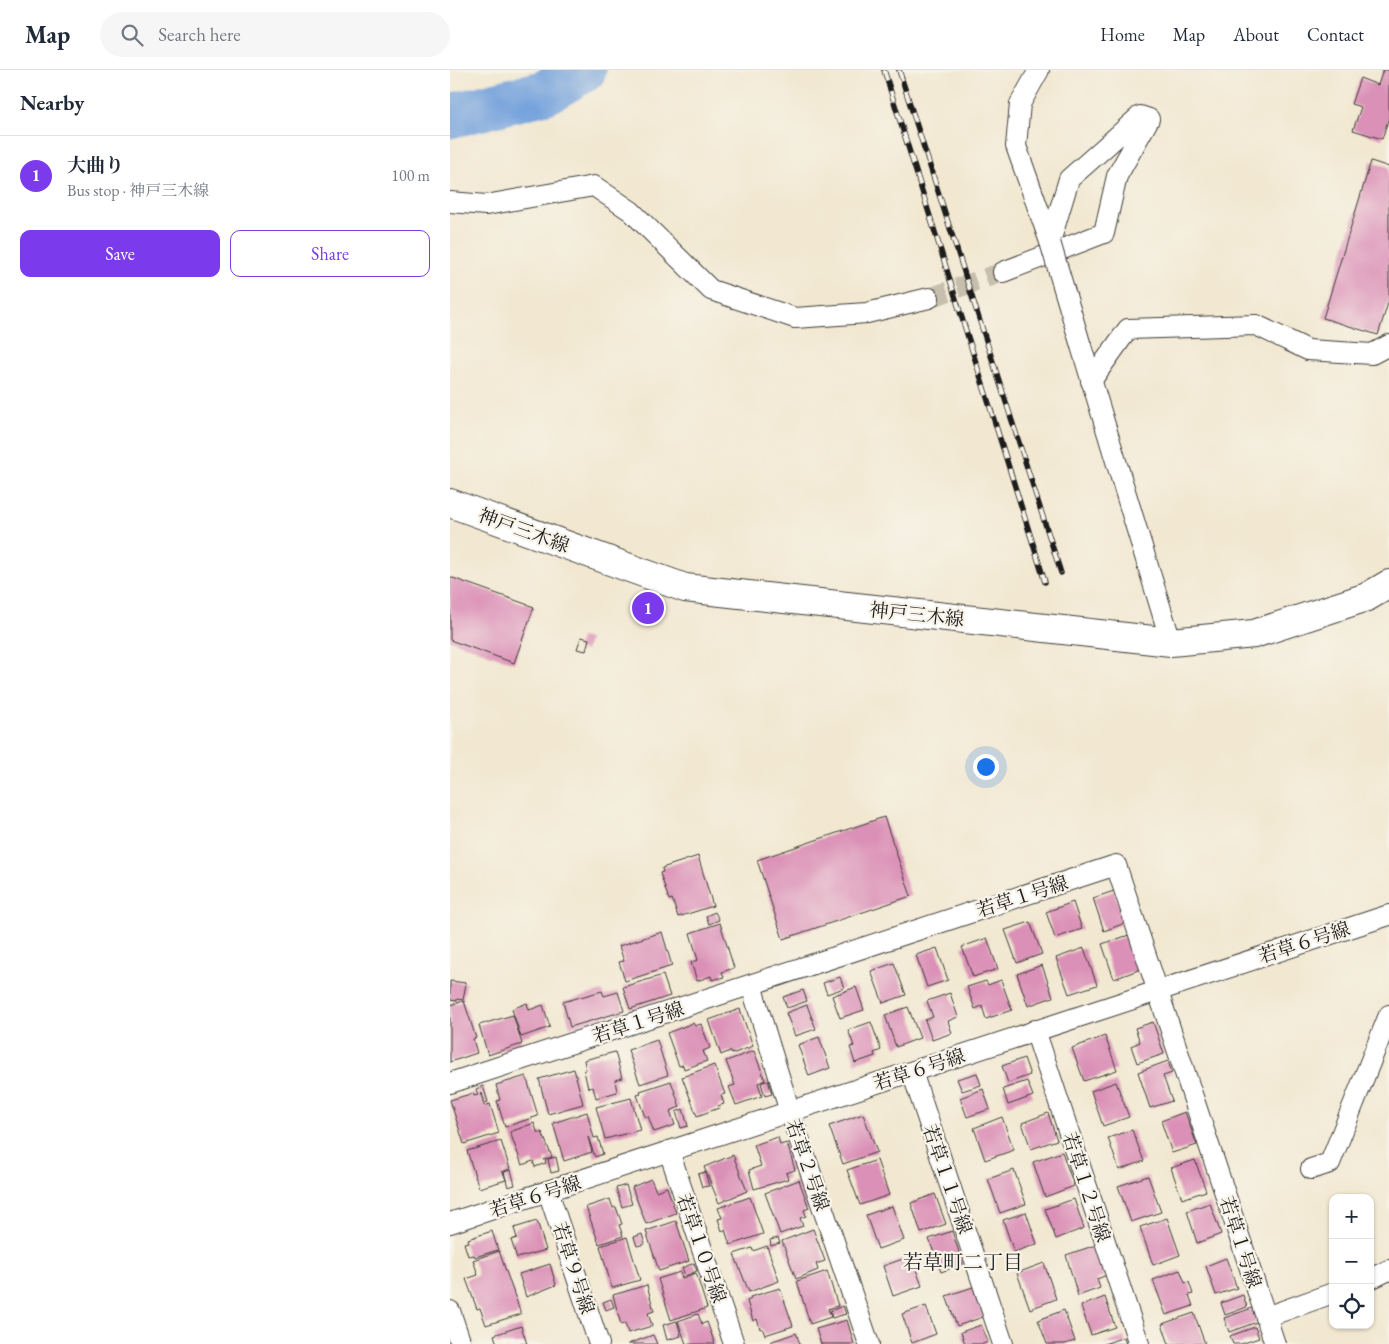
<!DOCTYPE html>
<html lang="en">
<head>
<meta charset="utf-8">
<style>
	:root { --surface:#fff; --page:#f6f6f7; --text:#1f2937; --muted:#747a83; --line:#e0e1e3; --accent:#7c3aed }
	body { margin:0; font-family:"EB Garamond","Noto Serif JP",serif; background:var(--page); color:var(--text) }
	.controls { position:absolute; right:15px; bottom:15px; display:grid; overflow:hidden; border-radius:10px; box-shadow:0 1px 4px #0004 }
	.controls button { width:45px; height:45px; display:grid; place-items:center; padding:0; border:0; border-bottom:1px solid var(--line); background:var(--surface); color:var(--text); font:25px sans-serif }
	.you { position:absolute; left:535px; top:696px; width:18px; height:18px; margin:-12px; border:4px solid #fff; border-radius:50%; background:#1a73e8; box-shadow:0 0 0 8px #1a73e833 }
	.badge { display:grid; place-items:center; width:32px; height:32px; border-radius:50%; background:var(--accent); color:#fff; font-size:16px; font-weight:700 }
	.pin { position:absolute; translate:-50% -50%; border:2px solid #fff; box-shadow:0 1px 5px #0006 }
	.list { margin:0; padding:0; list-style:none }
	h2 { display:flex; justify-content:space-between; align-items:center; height:65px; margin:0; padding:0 20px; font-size:21px }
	h2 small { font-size:16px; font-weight:400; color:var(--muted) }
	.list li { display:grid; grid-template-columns:32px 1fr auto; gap:15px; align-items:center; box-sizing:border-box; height:80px; padding:0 20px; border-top:1px solid var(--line) }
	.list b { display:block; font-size:19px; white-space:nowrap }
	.list p { margin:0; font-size:16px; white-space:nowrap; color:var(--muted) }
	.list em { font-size:16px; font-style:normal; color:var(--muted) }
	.actions { display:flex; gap:10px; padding:15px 20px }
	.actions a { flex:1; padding:11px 0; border:1px solid var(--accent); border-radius:10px; text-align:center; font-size:18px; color:var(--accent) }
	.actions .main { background:var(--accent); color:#fff }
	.icon { flex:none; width:28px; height:28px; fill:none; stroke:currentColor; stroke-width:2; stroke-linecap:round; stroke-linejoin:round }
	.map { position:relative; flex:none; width:939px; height:1274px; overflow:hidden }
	header { display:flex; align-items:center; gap:30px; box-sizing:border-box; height:70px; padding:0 25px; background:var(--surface); border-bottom:1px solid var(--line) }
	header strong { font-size:24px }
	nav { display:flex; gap:28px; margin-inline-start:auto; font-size:18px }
	.search { width:350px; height:45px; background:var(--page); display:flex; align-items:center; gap:12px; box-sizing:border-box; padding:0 18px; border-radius:28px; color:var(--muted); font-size:19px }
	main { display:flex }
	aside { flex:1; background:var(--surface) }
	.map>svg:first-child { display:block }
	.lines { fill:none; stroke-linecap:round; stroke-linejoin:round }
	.river { stroke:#73a1dc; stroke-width:45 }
	.building { fill:#db91b7 }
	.minor-tunnel { stroke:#c7bfad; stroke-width:20; stroke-dasharray:20 10; stroke-linecap:butt }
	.minor-casing { stroke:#3c3b37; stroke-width:22 }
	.primary-casing { stroke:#3c3b37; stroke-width:30 }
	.minor { stroke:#fff; stroke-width:20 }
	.primary { stroke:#fff; stroke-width:28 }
	.rail-casing { stroke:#1c1c1c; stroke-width:5.5 }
	.rail { stroke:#f7f3e8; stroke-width:4; stroke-dasharray:11; stroke-linecap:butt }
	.minor-bridge-casing { stroke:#3c3b37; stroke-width:22; stroke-linecap:butt }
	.minor-bridge { stroke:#fff; stroke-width:20 }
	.labels { text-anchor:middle; stroke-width:4.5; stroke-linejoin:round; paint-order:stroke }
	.street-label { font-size:19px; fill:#1c1c1c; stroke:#f7f3e8 }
	.neighbourhood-label { font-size:20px; fill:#1c1c1c; stroke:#f7f3e8 }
</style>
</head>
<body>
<header>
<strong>Map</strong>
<div class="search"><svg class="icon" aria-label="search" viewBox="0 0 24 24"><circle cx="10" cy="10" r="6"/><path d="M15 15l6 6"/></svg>Search here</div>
<nav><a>Home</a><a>Map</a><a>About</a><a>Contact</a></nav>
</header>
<main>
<aside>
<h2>Nearby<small></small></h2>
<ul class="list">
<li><span class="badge">1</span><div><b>大曲り</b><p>Bus stop · 神戸三木線</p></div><em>100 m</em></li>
</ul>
<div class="actions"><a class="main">Save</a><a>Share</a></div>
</aside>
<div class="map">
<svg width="939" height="1274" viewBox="0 0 939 1274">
	<rect width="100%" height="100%" fill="#f7f3e8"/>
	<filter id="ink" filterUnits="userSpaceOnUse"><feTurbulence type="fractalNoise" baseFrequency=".02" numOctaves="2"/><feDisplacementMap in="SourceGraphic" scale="10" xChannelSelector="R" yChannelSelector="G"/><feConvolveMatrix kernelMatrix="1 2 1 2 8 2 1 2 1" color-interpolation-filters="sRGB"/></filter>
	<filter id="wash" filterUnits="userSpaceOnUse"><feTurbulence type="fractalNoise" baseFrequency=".0096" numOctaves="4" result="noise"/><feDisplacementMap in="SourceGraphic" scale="20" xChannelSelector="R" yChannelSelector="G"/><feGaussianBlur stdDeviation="1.12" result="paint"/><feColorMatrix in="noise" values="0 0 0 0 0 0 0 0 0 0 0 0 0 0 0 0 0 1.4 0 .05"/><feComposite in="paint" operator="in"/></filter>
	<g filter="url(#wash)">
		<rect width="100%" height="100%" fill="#f2e8d1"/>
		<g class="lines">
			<polyline class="river" points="0,46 96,22 134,0"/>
		</g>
		<g id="blocks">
			<g class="building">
				<polygon points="933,0 939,0 939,47 932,69 903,60 911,37 901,34 910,8 928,15"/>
				<polygon points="921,91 939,97 939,230 928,265 873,248"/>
				<polygon points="0,507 84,537 64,593 0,570"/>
				<polygon points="131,567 139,569 136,581 127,579"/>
				<polygon points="434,747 461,826 333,869 307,790"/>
				<polygon points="248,786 263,836 228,847 222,829 219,830 210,803 213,802 212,798"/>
				<polygon points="664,821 675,853 654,861 643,828"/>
				<polygon points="623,832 632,859 605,868 596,842"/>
				<polygon points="265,842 269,850 259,854 256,846"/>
				<polygon points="580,852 592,884 567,893 555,860"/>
				<polygon points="270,853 284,898 272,902 274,907 262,910 261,906 247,911 241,892 248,890 240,863"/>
				<polygon points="212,862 222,896 175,911 169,892 174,891 169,876"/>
				<polygon points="679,865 691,899 664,909 652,874"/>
				<polygon points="537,868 548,899 523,907 512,877"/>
				<polygon points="487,878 498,910 477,917 466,885"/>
				<polygon points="634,878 647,915 619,924 606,888"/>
				<polygon points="444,893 456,925 433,933 421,901"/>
				<polygon points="592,895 603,927 578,936 567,904"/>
				<polygon points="213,905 220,926 180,939 173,917"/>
				<polygon points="390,907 394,918 377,924 373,913"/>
				<polygon points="551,910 562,940 536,949 532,936 525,939 517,917 536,911 538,915"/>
				<polygon points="0,911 16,913 13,930 7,929 7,931 0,930"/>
				<polygon points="406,917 414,940 390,948 382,926"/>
				<polygon points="353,920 357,931 337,938 333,927"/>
				<polygon points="152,921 154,926 168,922 174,941 120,957 113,932"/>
				<polygon points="500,923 508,947 498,951 502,963 482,970 475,950 483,947 477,931"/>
				<polygon points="14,931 26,968 23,969 27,983 0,992 0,935"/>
				<polygon points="77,933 79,940 93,935 100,957 71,967 62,939"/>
				<polygon points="357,935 366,959 345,966 336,943"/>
				<polygon points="458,937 470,968 446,977 435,945"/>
				<polygon points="290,939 303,976 282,984 280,981 271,985 259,950"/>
				<polygon points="63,945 72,974 38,985 29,955"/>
				<polygon points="421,952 431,980 424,983 425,986 405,993 400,977 404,976 398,960"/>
				<polygon points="703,952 714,984 687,993 681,976 690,972 685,958"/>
				<polygon points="243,953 245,956 251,954 260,978 253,981 257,991 234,999 233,995 229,996 217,963"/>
				<polygon points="655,966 667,1000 634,1011 622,978"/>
				<polygon points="369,967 380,998 359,1006 348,975"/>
				<polygon points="207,970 218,1005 190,1014 178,980"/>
				<polygon points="304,981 315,1010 308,1013 312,1026 286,1035 279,1017 285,1015 276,991"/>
				<polygon points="165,982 172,1008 165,1010 167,1022 146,1028 143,1017 138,1018 134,1001 136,1000 134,990"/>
				<polygon points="574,988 580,1005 558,1013 552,996"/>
				<polygon points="718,991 722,1003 713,1006 722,1031 700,1038 688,1002"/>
				<polygon points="264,995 275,1024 271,1025 274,1034 268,1036 269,1038 247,1046 232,1007"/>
				<polygon points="124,999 133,1034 98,1044 89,1009"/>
				<polygon points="527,1003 531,1015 512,1021 507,1009"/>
				<polygon points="76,1006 88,1046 55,1057 47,1031 50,1030 46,1015"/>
				<polygon points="318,1010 322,1024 315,1026 311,1013"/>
				<polygon points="221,1011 230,1037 220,1041 225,1055 204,1062 198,1046 195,1047 187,1025 191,1024 190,1021"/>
				<polygon points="577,1011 583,1026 558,1035 553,1019"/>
				<polygon points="666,1012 679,1047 653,1056 641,1021"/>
				<polygon points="33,1016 38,1032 35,1033 32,1023 31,1024 34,1036 40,1034 49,1063 14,1074 0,1030 24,1023 24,1026 28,1025 26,1019"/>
				<polygon points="533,1019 540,1039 517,1047 510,1028"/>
				<polygon points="181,1028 190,1060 155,1069 146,1037"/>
				<polygon points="233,1039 238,1056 231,1058 226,1042"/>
				<polygon points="137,1042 144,1068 148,1067 153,1084 145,1087 138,1067 142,1082 114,1091 103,1053"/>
				<polygon points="735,1042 747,1075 722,1083 711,1051"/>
				<polygon points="598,1043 607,1070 581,1079 572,1053"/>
				<polygon points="413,1044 427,1082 393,1094 379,1056"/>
				<polygon points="552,1047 564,1080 535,1090 524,1058"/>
				<polygon points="84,1053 88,1064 92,1062 102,1087 93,1090 95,1089 96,1093 85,1097 83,1091 72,1095 60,1062"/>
				<polygon points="682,1060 694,1091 669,1100 658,1068"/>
				<polygon points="328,1067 330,1075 337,1073 345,1100 336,1103 338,1109 304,1119 299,1100 311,1096 304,1075"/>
				<polygon points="51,1071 60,1099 51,1102 53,1102 56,1110 29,1118 17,1081"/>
				<polygon points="612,1082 624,1116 595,1127 583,1092"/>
				<polygon points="283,1085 297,1121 269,1133 254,1097"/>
				<polygon points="106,1087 109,1101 101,1103 98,1089"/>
				<polygon points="427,1090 439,1125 410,1135 397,1100"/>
				<polygon points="745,1090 756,1121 732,1129 721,1098"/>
				<polygon points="61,1100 65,1115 58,1117 54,1102"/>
				<polygon points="564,1100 576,1134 550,1143 538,1109"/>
				<polygon points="255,1102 259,1116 252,1117 248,1104"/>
				<polygon points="698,1106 711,1142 681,1152 668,1116"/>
				<polygon points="201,1109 206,1121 217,1117 226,1143 196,1154 182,1117"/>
				<polygon points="349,1110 359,1138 354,1140 356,1146 350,1148 353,1156 330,1164 315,1123"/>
				<polygon points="176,1115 182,1134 172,1137 166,1118"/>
				<polygon points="485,1124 496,1154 471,1163 461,1133"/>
				<polygon points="300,1127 313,1164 280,1175 275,1160 272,1161 268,1149 272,1148 268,1138"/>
				<polygon points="160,1129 163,1138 166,1137 172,1154 169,1155 173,1166 149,1174 136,1137"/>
				<polygon points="624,1129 634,1158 606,1169 595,1139"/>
				<polygon points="760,1133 771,1164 747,1173 737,1141"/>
				<polygon points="442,1136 454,1170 428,1179 416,1145"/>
				<polygon points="576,1142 587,1174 564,1182 553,1150"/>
				<polygon points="717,1148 730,1185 703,1195 690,1157"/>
				<polygon points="87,1151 96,1180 67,1188 61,1170 67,1168 64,1158"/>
				<polygon points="226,1151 239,1191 209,1201 196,1161"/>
				<polygon points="363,1159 375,1191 366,1194 368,1200 346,1209 332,1171"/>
				<polygon points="42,1161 48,1180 25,1187 24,1185 18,1186 14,1173 19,1172 18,1169"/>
				<polygon points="502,1161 513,1194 491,1202 479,1169"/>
				<polygon points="192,1164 195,1174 187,1176 184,1167"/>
				<polygon points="177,1167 190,1210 162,1218 150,1176"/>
				<polygon points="328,1168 330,1173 321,1176 320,1170"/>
				<polygon points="646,1175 657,1205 647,1209 650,1218 628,1226 616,1185"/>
				<polygon points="317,1176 329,1211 299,1222 284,1184 302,1178 303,1181"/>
				<polygon points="49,1181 71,1244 36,1255 30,1238 27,1239 16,1209 28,1205 23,1190"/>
				<polygon points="461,1186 472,1216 443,1226 433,1196"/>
				<polygon points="776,1188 787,1218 766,1225 756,1196"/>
				<polygon points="244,1193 247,1201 235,1206 232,1198"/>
				<polygon points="594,1193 606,1229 580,1239 567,1203"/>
				<polygon points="100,1194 106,1215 76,1227 69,1204"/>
				<polygon points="730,1200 735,1213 739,1212 743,1224 739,1225 743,1236 716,1245 703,1210"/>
				<polygon points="377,1201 388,1236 378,1239 381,1247 360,1254 347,1211"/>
				<polygon points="230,1202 232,1208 246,1203 257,1238 221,1250 208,1209"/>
				<polygon points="197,1215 204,1241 198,1243 202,1256 178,1263 175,1253 171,1255 163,1225"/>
				<polygon points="523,1217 533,1247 507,1256 496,1226"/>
				<polygon points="330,1218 343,1256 315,1265 312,1258 310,1259 307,1249 303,1251 297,1231 301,1229 300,1227"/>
				<polygon points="793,1225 797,1237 775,1245 771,1233"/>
				<polygon points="655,1227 665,1257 641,1265 631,1236"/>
				<polygon points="161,1229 164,1237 156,1240 153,1232"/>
				<polygon points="393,1236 396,1244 382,1248 380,1241"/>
				<polygon points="476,1236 486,1264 462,1273 452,1244"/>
				<polygon points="802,1238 807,1252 779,1262 774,1248"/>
				<polygon points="614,1240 625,1271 615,1274 597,1274 588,1250"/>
				<polygon points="744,1243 755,1274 719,1274 712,1254"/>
				<polygon points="248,1244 252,1254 257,1252 265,1274 236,1274 228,1251"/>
				<polygon points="397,1250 404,1274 371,1274 366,1259"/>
				<polygon points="227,1251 231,1266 217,1270 213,1255"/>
				<polygon points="531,1255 538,1272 533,1274 515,1274 511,1262"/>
				<polygon points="71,1256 77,1274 47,1274 44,1265"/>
				<polygon points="805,1257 809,1268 791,1274 783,1274 780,1266"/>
				<polygon points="346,1263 350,1274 321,1274 320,1272"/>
				<polygon points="203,1265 207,1274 178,1274"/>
				<polygon points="674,1267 676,1274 654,1274"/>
			</g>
		</g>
	</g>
	<g filter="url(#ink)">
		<use href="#blocks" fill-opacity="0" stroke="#3c3b37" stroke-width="1"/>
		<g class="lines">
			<polyline class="minor-tunnel" points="479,228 553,202"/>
			<g class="minor-casing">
				<g id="minor">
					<polyline points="0,132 36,135 144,116 181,141 261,220 345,248 417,243 479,228"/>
					<polyline points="553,202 654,163 667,106 699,49 690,46 619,109 600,172 566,76 570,34 589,0"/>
					<polyline points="631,276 721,572"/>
					<polyline points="641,311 678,259 806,255 858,280 922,284 939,275"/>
					<polyline points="301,915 340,1042 419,1274"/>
					<polyline points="585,960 689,1274"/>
					<polyline points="462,1002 553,1274"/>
					<polyline points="0,1013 666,795 825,1274"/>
					<polyline points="219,1081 284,1274"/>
					<polyline points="861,1099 880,1093 939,945"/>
					<polyline points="98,1121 149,1274"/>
					<polyline points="0,1153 939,845"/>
					<polyline points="920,1209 939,1200"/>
					<polyline points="0,1241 11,1274"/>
					<polyline points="816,1247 883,1223"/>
				</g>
			</g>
			<g class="primary-casing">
				<polyline id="primary" points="0,433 235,518 721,572 804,564 917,527 939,514"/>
			</g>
			<use href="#minor" class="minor"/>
			<use href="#primary" class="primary"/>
			<g class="rail-casing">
				<g id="rail">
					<polyline points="434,0 595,512"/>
					<polyline points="449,0 611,503"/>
				</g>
			</g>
			<use href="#rail" class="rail"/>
			<g class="minor-bridge-casing">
				<polyline id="minor-bridge" points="600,172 631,276"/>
			</g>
			<use href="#minor-bridge" class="minor-bridge"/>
		</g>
	</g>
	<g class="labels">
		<g class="street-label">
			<text transform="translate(74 460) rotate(20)" y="7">神戸三木線</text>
			<text transform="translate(467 544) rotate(6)" y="7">神戸三木線</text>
			<text transform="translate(572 826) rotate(-18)" y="7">若草１号線</text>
			<text transform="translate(854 872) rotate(-18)" y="7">若草６号線</text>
			<text transform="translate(188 952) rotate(-18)" y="7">若草１号線</text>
			<text transform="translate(469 999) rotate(-18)" y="7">若草６号線</text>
			<text transform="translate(358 1095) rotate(71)" y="7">若草２号線</text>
			<text transform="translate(498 1109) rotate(71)" y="7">若草１１号線</text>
			<text transform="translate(637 1117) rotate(72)" y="7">若草１２号線</text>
			<text transform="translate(85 1126) rotate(-18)" y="7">若草６号線</text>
			<text transform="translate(791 1172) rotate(72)" y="7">若草１号線</text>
			<text transform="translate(252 1178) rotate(71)" y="7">若草１０号線</text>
			<text transform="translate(124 1198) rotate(72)" y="7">若草９号線</text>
		</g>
		<g class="neighbourhood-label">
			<text x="513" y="1199">若草町二丁目</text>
		</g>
	</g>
</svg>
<div class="controls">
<button>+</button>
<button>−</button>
<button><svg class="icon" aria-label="locate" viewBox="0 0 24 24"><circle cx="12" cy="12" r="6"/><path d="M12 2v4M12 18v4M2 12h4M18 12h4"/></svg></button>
</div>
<div class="you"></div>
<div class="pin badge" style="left:198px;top:538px">1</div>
</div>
</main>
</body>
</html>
